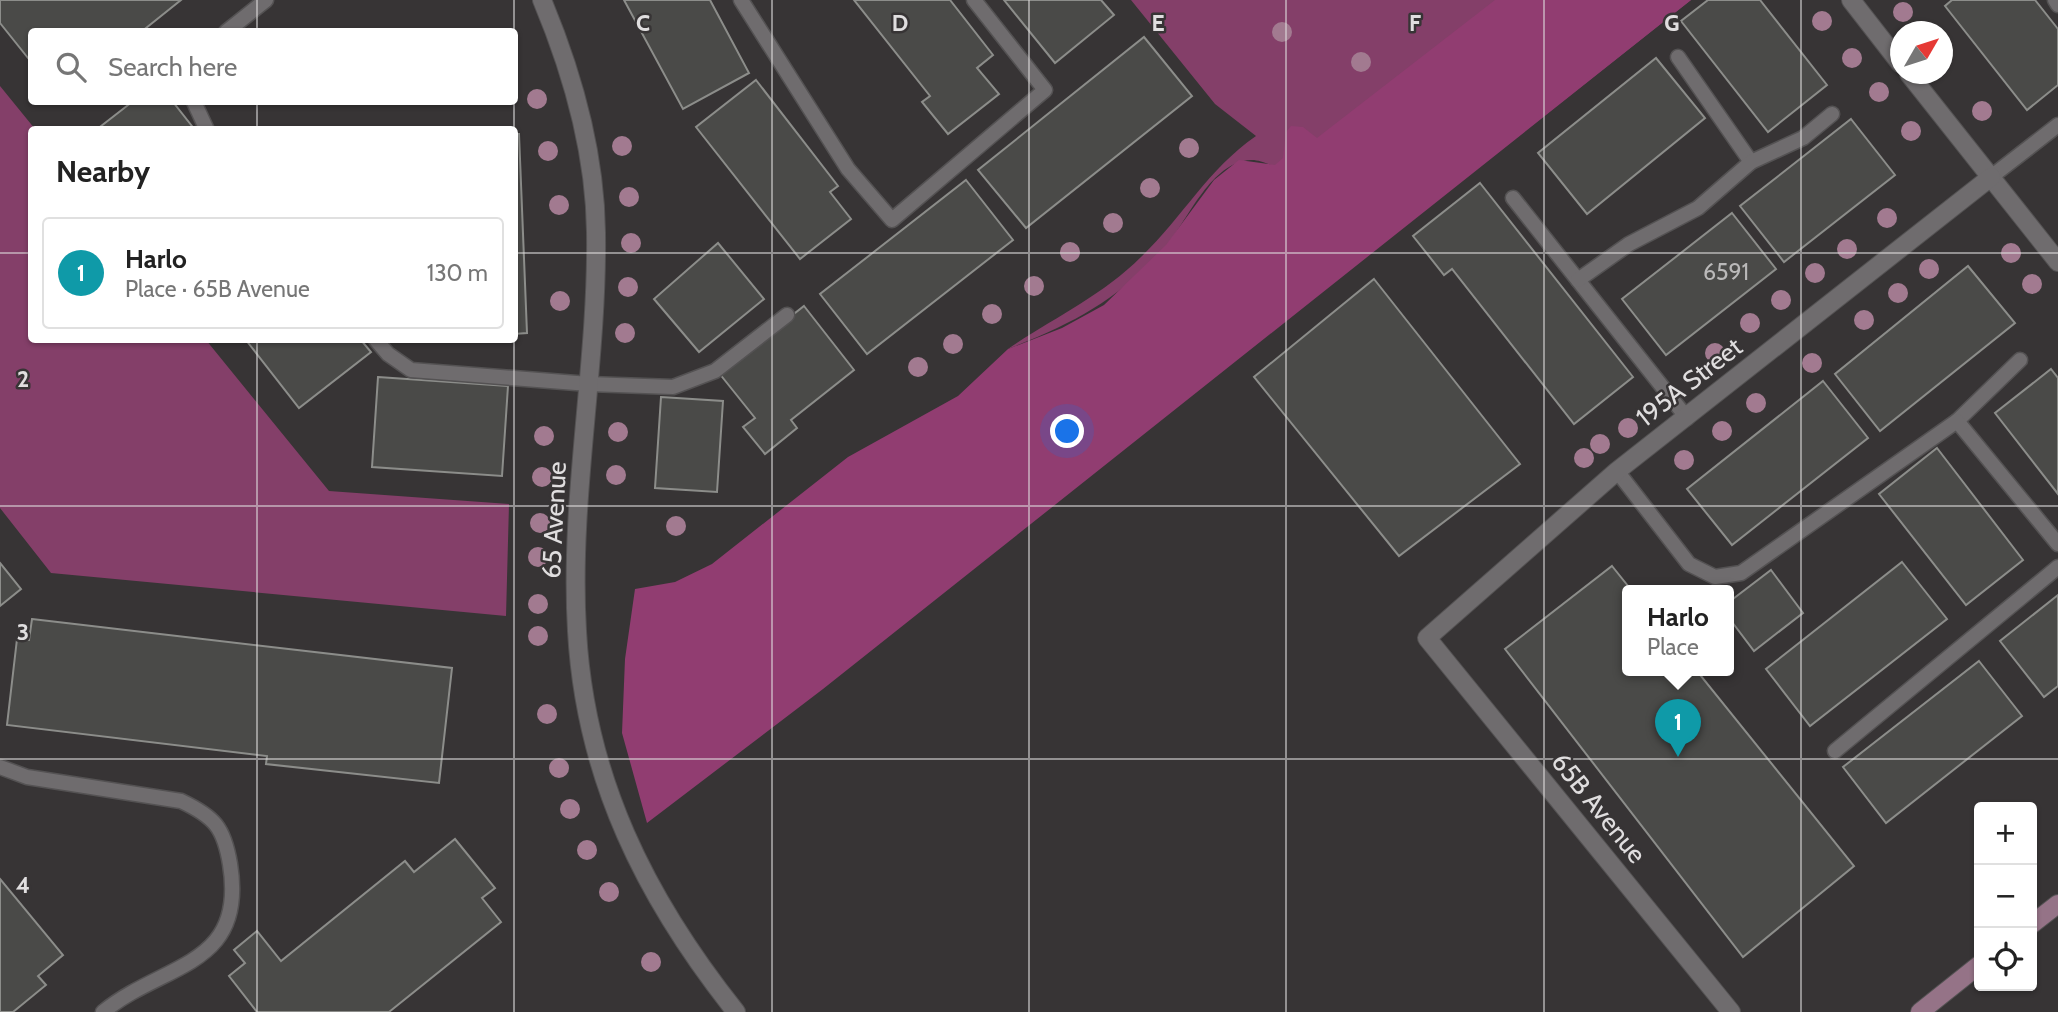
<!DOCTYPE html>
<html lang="en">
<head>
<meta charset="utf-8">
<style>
	:root { --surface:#fff; --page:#f2f2f2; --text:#222; --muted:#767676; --line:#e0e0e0; --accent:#626b13 }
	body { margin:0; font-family:Cabin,sans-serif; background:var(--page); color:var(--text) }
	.controls { position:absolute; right:21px; bottom:21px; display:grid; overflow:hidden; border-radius:7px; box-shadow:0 2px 5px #0004 }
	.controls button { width:63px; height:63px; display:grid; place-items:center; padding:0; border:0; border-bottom:2px solid var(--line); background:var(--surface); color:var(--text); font:35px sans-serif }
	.compass { position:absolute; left:1890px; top:21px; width:63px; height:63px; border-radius:50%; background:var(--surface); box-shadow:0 2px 5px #0004; rotate:51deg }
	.you { position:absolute; left:1068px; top:432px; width:24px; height:24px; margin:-18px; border:5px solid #fff; border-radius:50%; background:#1a73e8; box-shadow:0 0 0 10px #1a73e833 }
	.badge { display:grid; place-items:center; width:46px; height:46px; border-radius:50%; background:var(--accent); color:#fff; font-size:23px; font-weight:700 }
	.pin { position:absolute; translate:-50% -58px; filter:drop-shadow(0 2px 4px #0008) }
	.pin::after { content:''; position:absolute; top:37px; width:24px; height:21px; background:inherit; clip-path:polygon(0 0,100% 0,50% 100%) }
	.popup { position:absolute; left:1622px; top:585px; width:112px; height:91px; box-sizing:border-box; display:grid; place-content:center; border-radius:7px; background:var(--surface); filter:drop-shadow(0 2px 5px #0005); font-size:23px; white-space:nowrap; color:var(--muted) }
	.popup b { font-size:26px; color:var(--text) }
	.popup::after { content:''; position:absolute; left:50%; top:100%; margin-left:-14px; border:14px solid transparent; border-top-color:var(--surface) }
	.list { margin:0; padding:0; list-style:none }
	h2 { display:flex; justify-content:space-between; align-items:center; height:91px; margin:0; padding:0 28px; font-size:30px }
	h2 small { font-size:23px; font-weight:400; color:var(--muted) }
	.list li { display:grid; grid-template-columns:46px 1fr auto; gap:21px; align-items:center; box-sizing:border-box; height:112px; margin:0 14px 14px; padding:0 14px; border:2px solid var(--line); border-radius:7px }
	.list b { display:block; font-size:26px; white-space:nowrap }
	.list p { margin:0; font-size:23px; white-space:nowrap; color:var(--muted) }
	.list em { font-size:23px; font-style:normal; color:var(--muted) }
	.icon { flex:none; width:38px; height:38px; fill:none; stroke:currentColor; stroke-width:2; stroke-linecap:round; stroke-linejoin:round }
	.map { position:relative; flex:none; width:2058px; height:1012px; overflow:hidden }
	.search { position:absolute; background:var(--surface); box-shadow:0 2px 5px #0004; left:28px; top:28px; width:490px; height:77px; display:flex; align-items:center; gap:18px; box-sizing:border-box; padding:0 24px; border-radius:7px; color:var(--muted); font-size:26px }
	.panel { position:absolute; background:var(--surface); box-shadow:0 2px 5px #0004; left:28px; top:126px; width:490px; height:217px; border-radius:7px }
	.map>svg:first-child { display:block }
	.green { fill:#843f69 }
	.forest { fill:#913d71 }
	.building { fill:#4a4a48; stroke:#8c8d8a; stroke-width:2 }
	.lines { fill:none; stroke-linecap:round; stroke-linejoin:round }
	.service-casing { stroke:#545253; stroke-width:17 }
	.minor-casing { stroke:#545253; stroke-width:20 }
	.secondary-casing { stroke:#545253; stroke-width:20 }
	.service { stroke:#6f6c6e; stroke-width:14 }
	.minor { stroke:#6f6c6e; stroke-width:18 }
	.secondary { stroke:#957387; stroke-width:18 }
	.tree { fill:#a27a90 }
	.grid { fill:none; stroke:#e0dedf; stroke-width:2; stroke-opacity:0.55 }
	.labels { text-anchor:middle; stroke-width:5; stroke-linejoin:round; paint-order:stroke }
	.number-label { font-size:23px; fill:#bab9b9 }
	.street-label { font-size:26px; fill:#e0dedf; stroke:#373435 }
	.grid-label { font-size:23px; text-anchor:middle; font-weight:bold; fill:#e0dedf; stroke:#373435; stroke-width:5; stroke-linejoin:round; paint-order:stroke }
</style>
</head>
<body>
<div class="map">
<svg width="2058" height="1012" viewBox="0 0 2058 1012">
	<rect width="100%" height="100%" fill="#373435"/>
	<g class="green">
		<path d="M1131 0H1691L1387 240C1361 222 1277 158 1251 160 1211 162 1189 218 1167 245 1117 301 1076 322 1008 349 1053 318 1102 296 1141 257 1182 218 1208 169 1256 136L1215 104Z"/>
		<polygon points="0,86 35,129 32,130 32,340 206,340 329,491 509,504 506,616 51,573 0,508"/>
	</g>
	<polygon class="forest" points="1495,0 1691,0 823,689 647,823 622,733 625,659 635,589 675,582 712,564 848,457 958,396 1008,349 1062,328 1104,305 1166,245 1214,180 1239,160 1275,165 1283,158 1286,132 1291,126 1303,127 1317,138"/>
	<g class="building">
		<polygon points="0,0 181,0 141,32 32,32 32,63 0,23"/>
		<polygon points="624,0 710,0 749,73 683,109"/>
		<polygon points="854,0 950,0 993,55 977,68 999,94 948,134 922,102 930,96"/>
		<polygon points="1004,0 1101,0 1114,15 1055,63"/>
		<polygon points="1708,0 1760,0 1827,85 1768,132 1681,21"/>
		<polygon points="1952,0 2035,0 2058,29 2058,85 2027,110 1945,6"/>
		<polygon points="1144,37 1192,96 1026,228 978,170"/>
		<polygon points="1656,58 1705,118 1587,214 1538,153"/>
		<polygon points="756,80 838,186 830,192 851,219 800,259 696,127"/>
		<polygon points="132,102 173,102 195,130 96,130"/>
		<polygon points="1851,119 1895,175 1784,262 1740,206"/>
		<polygon points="514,134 519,134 527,333 514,334"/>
		<polygon points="966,180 1013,240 867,354 820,294"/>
		<polygon points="1480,183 1633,377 1574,424 1452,269 1444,275 1413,236"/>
		<polygon points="1732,213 1776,269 1666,355 1622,299"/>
		<polygon points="718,243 764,299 699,352 654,299"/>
		<polygon points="1968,266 2015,323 1880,431 1835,374"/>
		<polygon points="1374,279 1520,464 1399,556 1254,377"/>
		<polygon points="804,306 854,370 791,420 797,428 765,454 743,427 755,418 719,373"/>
		<polygon points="246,340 361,340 371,352 299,408"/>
		<polygon points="2051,369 2058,378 2058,494 1995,413"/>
		<polygon points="378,377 508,386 502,476 372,467"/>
		<polygon points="1823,381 1868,438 1732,545 1687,489"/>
		<polygon points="661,397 723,401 717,492 655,488"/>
		<polygon points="1937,448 2023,560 1966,605 1879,494"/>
		<polygon points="1902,562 1947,619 1810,726 1766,669"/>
		<polygon points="0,563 21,589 0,606"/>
		<polygon points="1612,566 1632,591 1627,591 1627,671 1697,671 1854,866 1743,957 1505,649"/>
		<polygon points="1771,570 1803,613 1754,651 1729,618 1729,602"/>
		<polygon points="2058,595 2058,686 2044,697 2000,641"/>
		<polygon points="32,619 452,668 439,783 266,764 267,756 7,725 17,639 29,640"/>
		<polygon points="1979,661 2022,716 1886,823 1843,767"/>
		<polygon points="455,839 495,888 482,898 501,922 389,1012 257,1012 229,976 245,963 234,950 257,931 281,961 405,861 414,872"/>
		<polygon points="0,879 63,955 38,976 46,985 13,1012 0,1012"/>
	</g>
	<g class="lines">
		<g class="service-casing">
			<g id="service">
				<polyline points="741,0 848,169 892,220 1045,90 974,0"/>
				<polyline points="2055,0 2058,5"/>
				<polyline points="226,32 266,0"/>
				<polyline points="1678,57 1751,162"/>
				<polyline points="194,102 207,130"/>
				<polyline points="1991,177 2058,125"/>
				<polyline points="1513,198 1687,418"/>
				<polyline points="1578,280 1629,244 1698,208 1751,162 1803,138 1832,114"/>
				<polyline points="376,340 388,354 411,370 589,384 673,387 715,371 787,315"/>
				<polyline points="1957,421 2020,360"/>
				<polyline points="1617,471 1689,564 1715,577 1741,573 1957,421 2058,544"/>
				<polyline points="1835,751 2058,567"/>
				<path d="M0 767 27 777 181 801C215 817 224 828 230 864 247 968 164 962 103 1012"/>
			</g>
		</g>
		<g class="minor-casing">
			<g id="minor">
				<path d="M542 0C573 74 595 151 596 232 598 365 569 498 577 631 585 778 646 899 736 1012"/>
				<polyline points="1851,0 1900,63"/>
				<polyline points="1909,74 2058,262"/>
				<polyline points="1731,1012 1427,638 1617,471 1991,177"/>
			</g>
		</g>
		<g class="secondary-casing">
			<g id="secondary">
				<polyline points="2032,924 2058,904"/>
				<polyline points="1920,1012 1979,965"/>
			</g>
		</g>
		<use href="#service" class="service"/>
		<use href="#minor" class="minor"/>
		<use href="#secondary" class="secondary"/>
	</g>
	<g class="tree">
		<circle cx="1903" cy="12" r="10"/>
		<circle cx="1822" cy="21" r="10"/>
		<circle cx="1282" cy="32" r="10"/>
		<circle cx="1852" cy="58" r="10"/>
		<circle cx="1361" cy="62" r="10"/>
		<circle cx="1879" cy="92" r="10"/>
		<circle cx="537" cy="99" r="10"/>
		<circle cx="1982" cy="111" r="10"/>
		<circle cx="1911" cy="131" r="10"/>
		<circle cx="622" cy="146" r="10"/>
		<circle cx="1189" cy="148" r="10"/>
		<circle cx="548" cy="151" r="10"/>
		<circle cx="1150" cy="188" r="10"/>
		<circle cx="629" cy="197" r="10"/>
		<circle cx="559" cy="205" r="10"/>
		<circle cx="1887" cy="218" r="10"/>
		<circle cx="1113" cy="223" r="10"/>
		<circle cx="631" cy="243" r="10"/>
		<circle cx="1847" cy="249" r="10"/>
		<circle cx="1070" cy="252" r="10"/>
		<circle cx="2011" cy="253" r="10"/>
		<circle cx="1929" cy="269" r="10"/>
		<circle cx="1815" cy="273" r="10"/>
		<circle cx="2032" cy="284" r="10"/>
		<circle cx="1034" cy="286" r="10"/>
		<circle cx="628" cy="287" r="10"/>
		<circle cx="1898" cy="293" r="10"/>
		<circle cx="1781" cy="300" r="10"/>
		<circle cx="560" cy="301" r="10"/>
		<circle cx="992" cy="314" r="10"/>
		<circle cx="1864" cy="320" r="10"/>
		<circle cx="1750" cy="323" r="10"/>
		<circle cx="625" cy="333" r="10"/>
		<circle cx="953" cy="344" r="10"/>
		<circle cx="1715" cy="353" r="10"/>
		<circle cx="1812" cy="363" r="10"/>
		<circle cx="918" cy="367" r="10"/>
		<circle cx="1756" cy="403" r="10"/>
		<circle cx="1628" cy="428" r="10"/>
		<circle cx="1722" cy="431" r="10"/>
		<circle cx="618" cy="432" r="10"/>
		<circle cx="544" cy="436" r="10"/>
		<circle cx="1600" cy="444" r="10"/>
		<circle cx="1584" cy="458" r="10"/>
		<circle cx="1684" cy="460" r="10"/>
		<circle cx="616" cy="475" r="10"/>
		<circle cx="542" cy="477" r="10"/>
		<circle cx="540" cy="523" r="10"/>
		<circle cx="676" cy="526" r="10"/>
		<circle cx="538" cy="557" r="10"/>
		<circle cx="538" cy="604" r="10"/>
		<circle cx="538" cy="636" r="10"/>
		<circle cx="547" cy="714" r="10"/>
		<circle cx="559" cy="768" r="10"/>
		<circle cx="570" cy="809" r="10"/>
		<circle cx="587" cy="850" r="10"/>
		<circle cx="609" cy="892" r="10"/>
		<circle cx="651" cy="962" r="10"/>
	</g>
	<path class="grid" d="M257 0V32M514 0V32M772 0V1012M1029 0V1012M1286 0V1012M1544 0V1012M1801 0V1012M514 32V102M257 102V130M514 102V130M514 130V340M0 253H32M514 253H2058M257 340V1012M514 340V1012M0 506H2058M0 759H2058"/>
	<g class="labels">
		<g class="number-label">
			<text x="1726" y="280">6591</text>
		</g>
		<g class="street-label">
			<text transform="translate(1689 382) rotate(-38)" y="9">195A Street</text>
			<text transform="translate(554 520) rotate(-87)" y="9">65 Avenue</text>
			<text transform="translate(1599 808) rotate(51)" y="9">65B Avenue</text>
		</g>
	</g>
	<g class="grid-label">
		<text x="643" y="31">C</text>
		<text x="900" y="31">D</text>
		<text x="1158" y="31">E</text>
		<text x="1415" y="31">F</text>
		<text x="1672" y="31">G</text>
		<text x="23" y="387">2</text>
		<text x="23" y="640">3</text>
		<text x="23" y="893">4</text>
	</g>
</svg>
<div class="controls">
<button>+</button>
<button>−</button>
<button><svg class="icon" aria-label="locate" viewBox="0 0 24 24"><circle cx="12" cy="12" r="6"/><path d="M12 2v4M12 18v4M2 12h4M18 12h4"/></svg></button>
</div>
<svg class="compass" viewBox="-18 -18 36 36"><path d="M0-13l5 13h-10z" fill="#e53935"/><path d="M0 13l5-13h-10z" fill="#767676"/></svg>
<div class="you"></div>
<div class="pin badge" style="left:1678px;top:757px;background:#0f9aa8">1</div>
<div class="popup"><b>Harlo</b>Place</div>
<div class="search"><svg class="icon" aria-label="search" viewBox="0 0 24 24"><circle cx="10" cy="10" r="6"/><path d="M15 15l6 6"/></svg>Search here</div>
<section class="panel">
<h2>Nearby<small></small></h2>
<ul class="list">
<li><span class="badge" style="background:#0f9aa8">1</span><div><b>Harlo</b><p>Place · 65B Avenue</p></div><em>130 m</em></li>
</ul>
</section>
</div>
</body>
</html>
